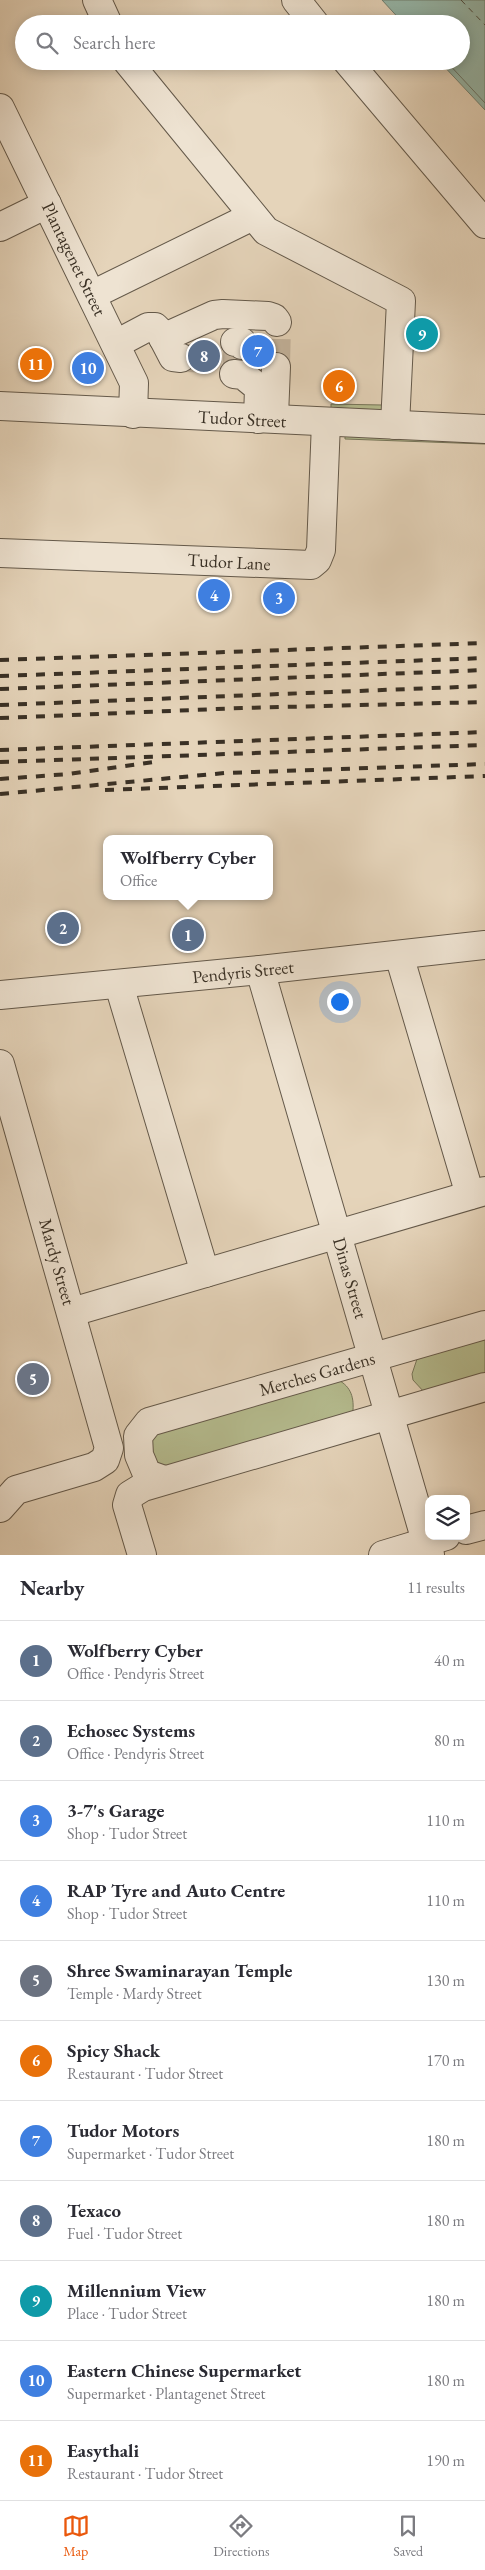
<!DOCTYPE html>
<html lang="en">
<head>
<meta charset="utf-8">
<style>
	:root { --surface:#fff; --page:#f2f2f3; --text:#2b2b33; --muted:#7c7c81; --line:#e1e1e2; --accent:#ea580c }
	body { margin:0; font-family:"EB Garamond",serif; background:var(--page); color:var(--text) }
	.controls { position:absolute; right:15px; bottom:15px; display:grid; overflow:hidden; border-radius:10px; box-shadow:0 2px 12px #0003 }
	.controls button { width:45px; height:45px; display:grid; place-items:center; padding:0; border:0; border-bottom:1px solid var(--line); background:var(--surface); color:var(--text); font:25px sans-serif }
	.you { position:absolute; left:339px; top:1001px; width:18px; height:18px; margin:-12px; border:4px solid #fff; border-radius:50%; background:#1a73e8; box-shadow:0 0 0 8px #1a73e833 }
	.badge { display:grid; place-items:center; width:32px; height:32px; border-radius:50%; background:var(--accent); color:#fff; font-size:16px; font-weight:700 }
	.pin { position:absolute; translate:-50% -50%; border:2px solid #fff; box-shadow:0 1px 5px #0006 }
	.popup { position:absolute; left:103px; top:835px; width:170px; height:65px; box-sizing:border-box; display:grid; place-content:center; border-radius:10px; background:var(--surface); filter:drop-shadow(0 1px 4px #0005); font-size:16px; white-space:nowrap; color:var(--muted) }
	.popup b { font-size:19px; color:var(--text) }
	.popup::after { content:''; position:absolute; left:50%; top:100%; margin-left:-10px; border:10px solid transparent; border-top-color:var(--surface) }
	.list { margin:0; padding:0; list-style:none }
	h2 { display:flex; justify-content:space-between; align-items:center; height:65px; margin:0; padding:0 20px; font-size:21px }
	h2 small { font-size:16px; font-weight:400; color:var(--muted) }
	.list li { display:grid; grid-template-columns:32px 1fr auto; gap:15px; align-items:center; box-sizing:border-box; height:80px; padding:0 20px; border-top:1px solid var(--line) }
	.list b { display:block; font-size:19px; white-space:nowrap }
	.list p { margin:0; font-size:16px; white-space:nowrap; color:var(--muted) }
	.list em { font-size:16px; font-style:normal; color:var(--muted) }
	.icon { flex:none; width:28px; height:28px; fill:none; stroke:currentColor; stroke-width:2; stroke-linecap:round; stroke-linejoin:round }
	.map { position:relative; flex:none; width:485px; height:1555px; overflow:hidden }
	.search { position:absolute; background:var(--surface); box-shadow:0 2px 12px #0003; left:15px; right:15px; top:15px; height:55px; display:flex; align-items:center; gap:12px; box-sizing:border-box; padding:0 18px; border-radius:28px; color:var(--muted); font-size:19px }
	.sheet { height:945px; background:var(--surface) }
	nav { display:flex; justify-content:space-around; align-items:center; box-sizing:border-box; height:70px; border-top:1px solid var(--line); background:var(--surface); font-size:14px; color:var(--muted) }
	nav a { display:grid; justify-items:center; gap:2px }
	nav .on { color:var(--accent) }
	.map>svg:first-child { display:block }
	.green { fill:#b5bc8f; stroke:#77765a }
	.water { fill:#96b8ab; stroke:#718275 }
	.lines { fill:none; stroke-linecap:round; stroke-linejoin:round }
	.shore { stroke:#687468; stroke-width:1 }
	.ferry { stroke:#4c4b40; stroke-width:1; stroke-dasharray:6 5; stroke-linecap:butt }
	.minor-tunnel { stroke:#c3b39c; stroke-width:28; stroke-dasharray:28 14; stroke-linecap:butt }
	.minor-casing { stroke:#64594a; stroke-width:30 }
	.minor { stroke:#eee3d2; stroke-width:28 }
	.rail { stroke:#393025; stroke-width:4; stroke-dasharray:9 9; stroke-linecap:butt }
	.labels { text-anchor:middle; stroke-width:4; stroke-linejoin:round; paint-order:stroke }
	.street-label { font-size:18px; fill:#393025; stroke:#eee3d2 }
</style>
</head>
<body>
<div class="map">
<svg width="485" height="1555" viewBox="0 0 485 1555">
	<rect width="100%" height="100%" fill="#e5d4ba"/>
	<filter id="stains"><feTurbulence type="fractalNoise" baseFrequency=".004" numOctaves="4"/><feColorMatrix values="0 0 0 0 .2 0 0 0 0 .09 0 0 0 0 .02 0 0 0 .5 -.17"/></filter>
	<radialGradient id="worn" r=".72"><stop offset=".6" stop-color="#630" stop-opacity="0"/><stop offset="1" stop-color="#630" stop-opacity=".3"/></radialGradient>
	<g class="green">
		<polygon points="331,404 382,405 382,410 331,408"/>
		<polygon points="345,435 485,442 485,444 345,439"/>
		<polygon points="485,1333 485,1381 425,1393 413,1380 412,1374 418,1356"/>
		<path d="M336 1379C350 1385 354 1396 353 1410L347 1418 157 1469 148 1440 152 1434Z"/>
	</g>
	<polygon class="water" points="382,0 485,0 485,110 439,61 461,61 461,24 404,24"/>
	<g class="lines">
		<polyline class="shore" points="446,61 485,103"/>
		<polyline class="ferry" points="461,0 485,25"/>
		<g class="minor-tunnel">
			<polyline points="181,358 242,359 242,366"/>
			<polyline points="276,367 277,322"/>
		</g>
		<g class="minor-casing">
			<g id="minor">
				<polyline points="97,0 108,24"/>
				<polyline points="296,0 315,24"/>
				<polyline points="127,61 266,231 401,301 395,425"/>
				<polyline points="347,61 485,224"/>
				<polyline points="0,108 134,383 133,414"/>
				<polyline points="0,227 47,204"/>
				<polyline points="92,295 253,216"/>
				<polyline points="163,338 214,315 223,314 268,316 274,318 277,322"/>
				<polyline points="235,342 242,342 242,345"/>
				<polyline points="116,344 148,327 155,327 160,332 173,357 181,358"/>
				<polyline points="234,374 243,375 259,388 258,419"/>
				<polyline points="0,406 485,429"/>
				<polyline points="274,416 276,367"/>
				<polyline points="0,553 311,565 317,560 321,550 326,422"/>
				<polyline points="399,955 470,1195"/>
				<polyline points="260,970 430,1555"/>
				<polyline points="119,985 205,1273"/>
				<polyline points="0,995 260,970 485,945"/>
				<polyline points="0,1064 109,1448 105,1460 94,1467 16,1490 0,1508"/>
				<polyline points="72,1312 485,1191"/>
				<polyline points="164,1480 147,1474 139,1455 138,1436 149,1422 485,1325"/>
				<polyline points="466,1530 485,1525"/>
				<polyline points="142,1555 127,1505 130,1495 143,1487 485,1387"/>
				<polyline points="383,1555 446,1536"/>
			</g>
		</g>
		<use href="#minor" class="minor"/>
		<g class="rail">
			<polyline points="0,660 485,643"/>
			<polyline points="0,676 485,658"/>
			<polyline points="0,689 485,670"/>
			<polyline points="0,705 485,686"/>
			<polyline points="0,718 242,708 485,702"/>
			<polyline points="0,750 485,732"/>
			<polyline points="0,762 485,745"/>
			<polyline points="0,779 69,774 160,761"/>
			<polyline points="105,790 485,776"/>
			<polyline points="0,794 225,773 485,764"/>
		</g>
	</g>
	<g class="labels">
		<g class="street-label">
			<text transform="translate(74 259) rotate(64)" y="6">Plantagenet Street</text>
			<text transform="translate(242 419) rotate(3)" y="6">Tudor Street</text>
			<text transform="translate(229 562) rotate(3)" y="6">Tudor Lane</text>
			<text transform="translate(243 972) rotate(-6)" y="6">Pendyris Street</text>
			<text transform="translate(57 1262) rotate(74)" y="6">Mardy Street</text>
			<text transform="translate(350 1278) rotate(74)" y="6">Dinas Street</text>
			<text transform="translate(317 1374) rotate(-16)" y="6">Merches Gardens</text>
		</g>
	</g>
	<rect width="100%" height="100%" filter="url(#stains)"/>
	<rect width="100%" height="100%" fill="url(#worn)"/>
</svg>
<div class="controls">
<button><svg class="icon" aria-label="layers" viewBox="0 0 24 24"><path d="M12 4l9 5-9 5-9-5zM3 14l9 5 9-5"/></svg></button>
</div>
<div class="you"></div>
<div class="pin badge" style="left:188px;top:935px;background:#5c6f8a">1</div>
<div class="popup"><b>Wolfberry Cyber</b>Office</div>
<div class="pin badge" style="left:63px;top:928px;background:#5c6f8a">2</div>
<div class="pin badge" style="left:279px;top:598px;background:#3f7fe0">3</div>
<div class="pin badge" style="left:214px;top:595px;background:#3f7fe0">4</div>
<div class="pin badge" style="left:33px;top:1379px;background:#6b7280">5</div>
<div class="pin badge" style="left:339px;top:386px;background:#e8710a">6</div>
<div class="pin badge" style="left:258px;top:351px;background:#3f7fe0">7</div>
<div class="pin badge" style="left:204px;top:356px;background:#5c6f8a">8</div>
<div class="pin badge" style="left:422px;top:334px;background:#0f9aa8">9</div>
<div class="pin badge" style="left:88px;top:368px;background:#3f7fe0">10</div>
<div class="pin badge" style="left:36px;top:364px;background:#e8710a">11</div>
<div class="search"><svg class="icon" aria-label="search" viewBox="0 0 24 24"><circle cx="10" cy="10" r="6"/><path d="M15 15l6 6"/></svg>Search here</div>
</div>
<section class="sheet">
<h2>Nearby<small>11 results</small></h2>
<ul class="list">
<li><span class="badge" style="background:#5c6f8a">1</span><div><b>Wolfberry Cyber</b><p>Office · Pendyris Street</p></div><em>40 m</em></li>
<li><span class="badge" style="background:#5c6f8a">2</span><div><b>Echosec Systems</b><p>Office · Pendyris Street</p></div><em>80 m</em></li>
<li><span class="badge" style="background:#3f7fe0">3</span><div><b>3-7's Garage</b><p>Shop · Tudor Street</p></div><em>110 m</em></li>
<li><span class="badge" style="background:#3f7fe0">4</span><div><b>RAP Tyre and Auto Centre</b><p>Shop · Tudor Street</p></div><em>110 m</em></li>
<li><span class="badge" style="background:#6b7280">5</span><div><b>Shree Swaminarayan Temple</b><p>Temple · Mardy Street</p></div><em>130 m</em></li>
<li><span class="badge" style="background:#e8710a">6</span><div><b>Spicy Shack</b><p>Restaurant · Tudor Street</p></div><em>170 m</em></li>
<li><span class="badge" style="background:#3f7fe0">7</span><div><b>Tudor Motors</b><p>Supermarket · Tudor Street</p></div><em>180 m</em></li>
<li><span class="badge" style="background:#5c6f8a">8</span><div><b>Texaco</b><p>Fuel · Tudor Street</p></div><em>180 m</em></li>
<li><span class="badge" style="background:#0f9aa8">9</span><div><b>Millennium View</b><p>Place · Tudor Street</p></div><em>180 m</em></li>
<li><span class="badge" style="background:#3f7fe0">10</span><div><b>Eastern Chinese Supermarket</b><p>Supermarket · Plantagenet Street</p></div><em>180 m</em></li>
<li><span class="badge" style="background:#e8710a">11</span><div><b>Easythali</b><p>Restaurant · Tudor Street</p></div><em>190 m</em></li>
</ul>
</section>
<nav>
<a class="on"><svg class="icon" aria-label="map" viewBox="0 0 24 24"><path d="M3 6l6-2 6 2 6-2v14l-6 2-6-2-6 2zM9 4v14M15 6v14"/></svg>Map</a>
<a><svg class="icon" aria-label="directions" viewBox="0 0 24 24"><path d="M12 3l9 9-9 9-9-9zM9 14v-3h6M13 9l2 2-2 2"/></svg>Directions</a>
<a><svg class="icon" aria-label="saved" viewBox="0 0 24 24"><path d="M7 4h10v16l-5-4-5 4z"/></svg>Saved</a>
</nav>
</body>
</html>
